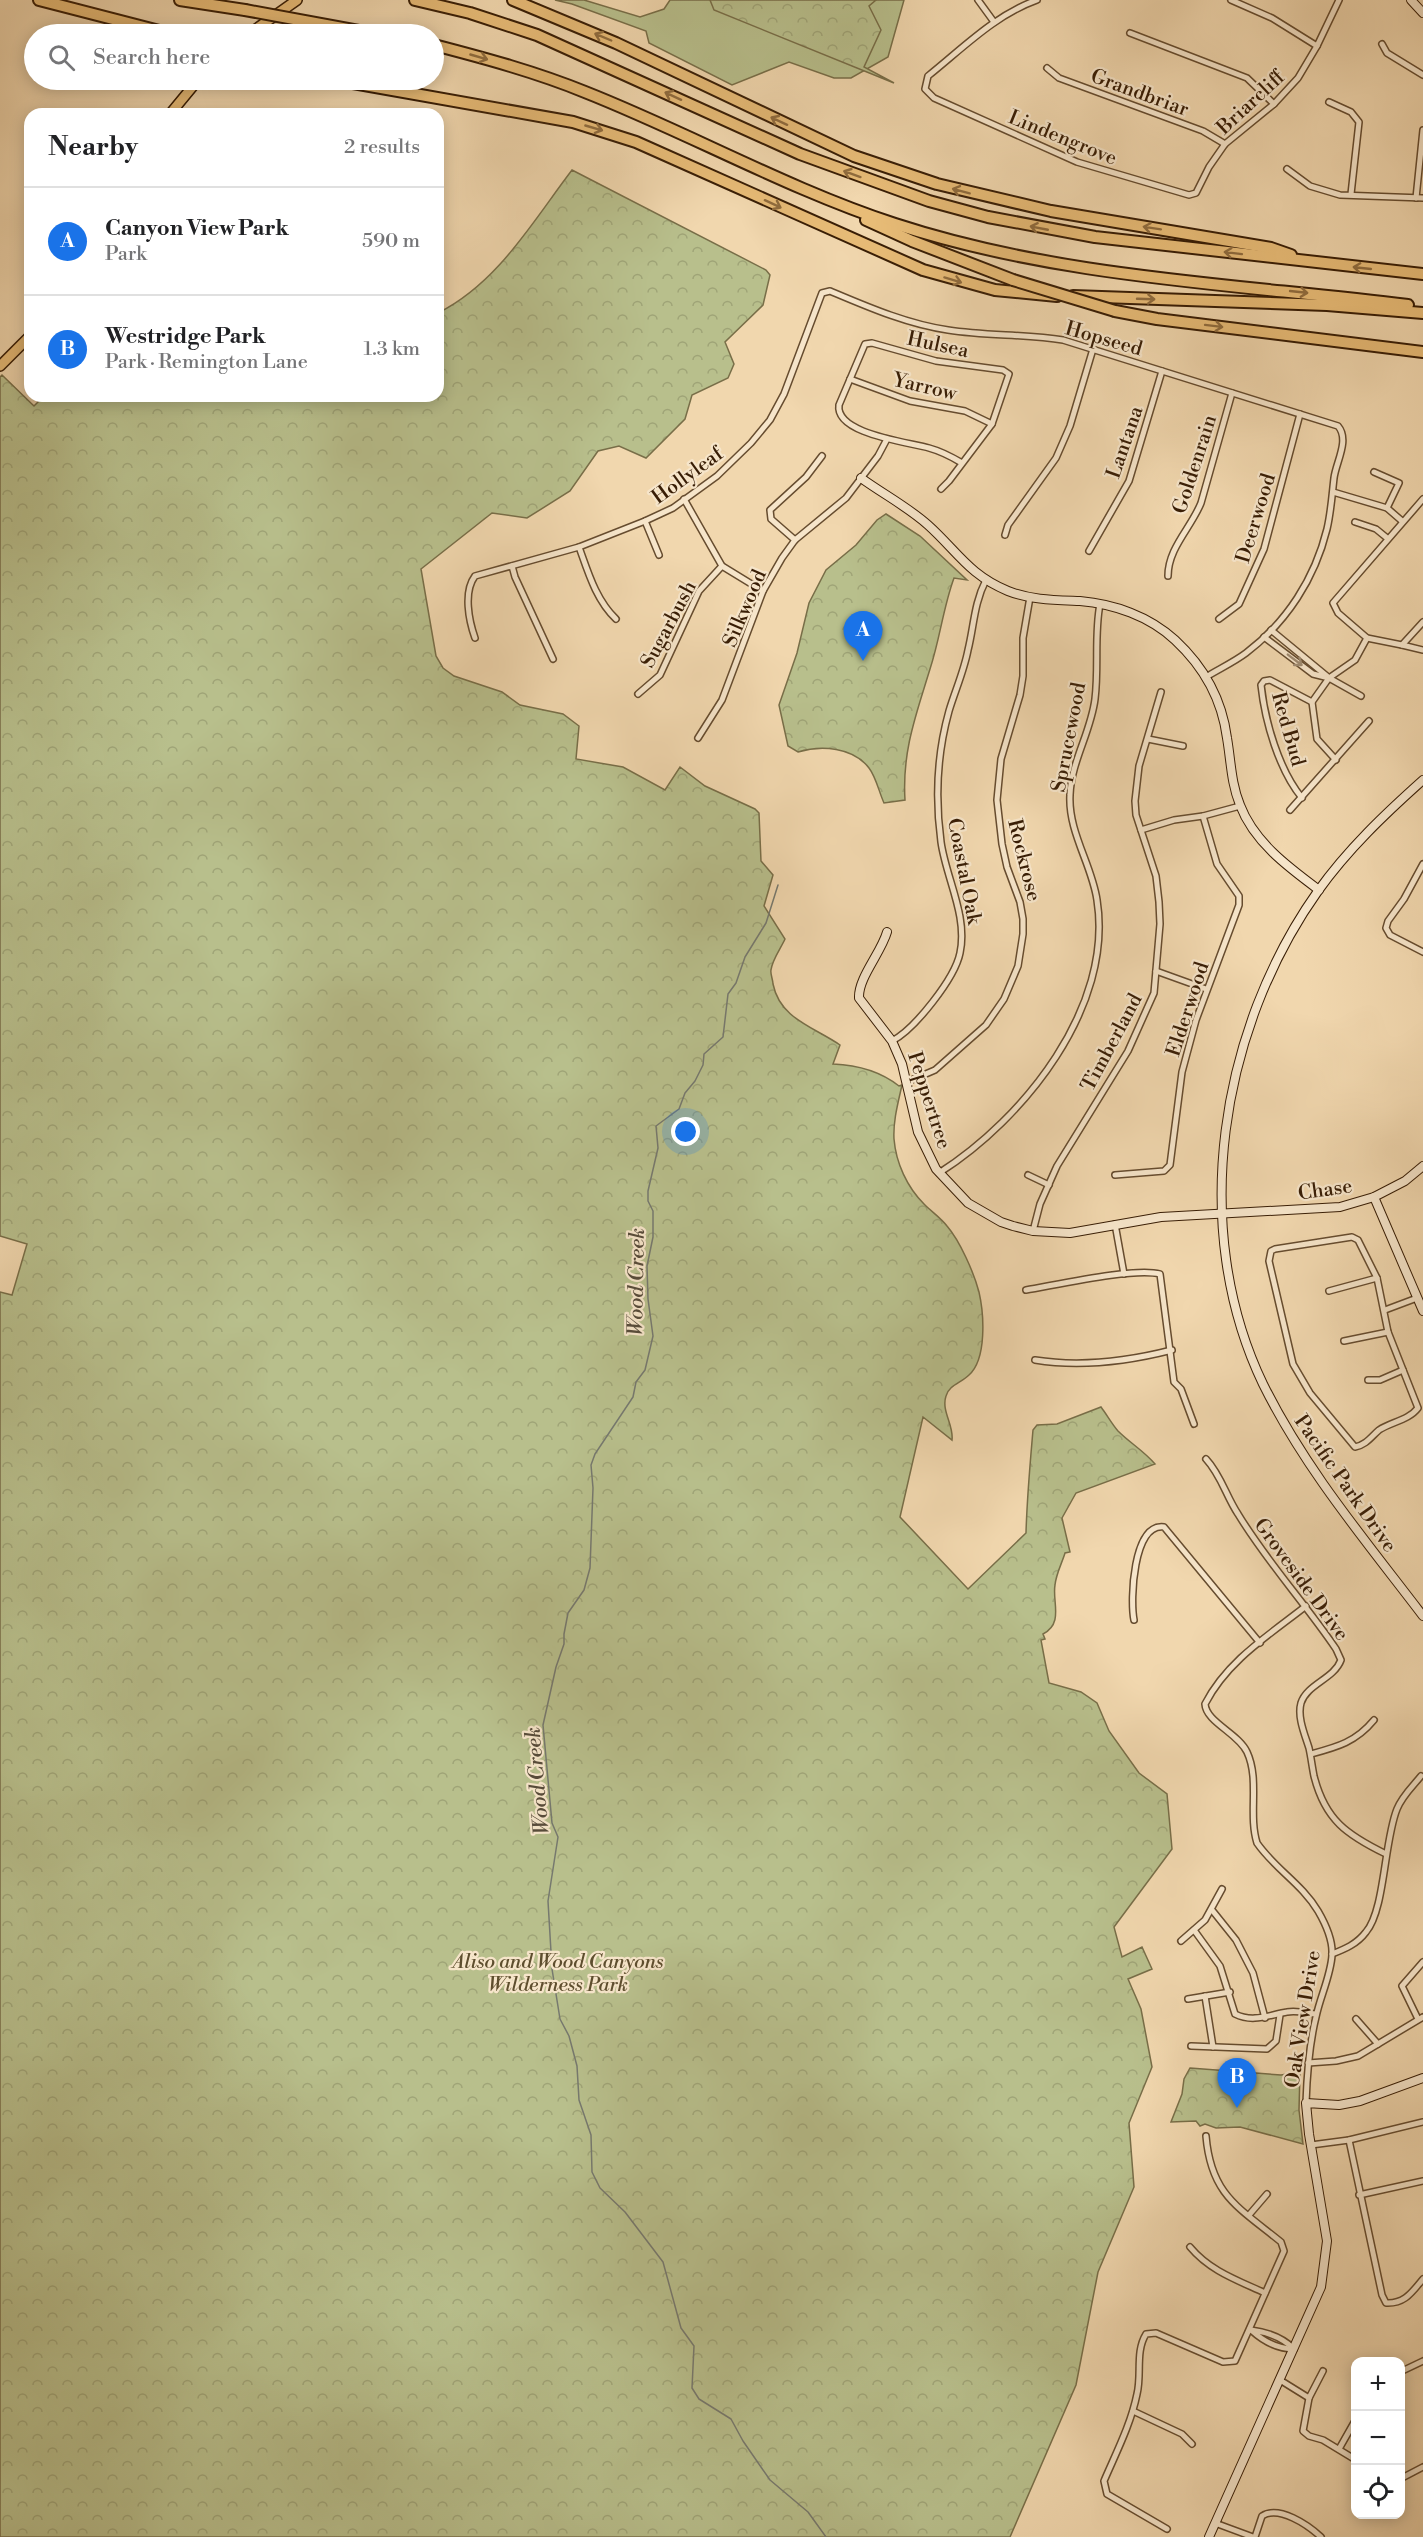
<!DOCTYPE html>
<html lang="en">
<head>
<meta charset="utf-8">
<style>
	:root { --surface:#fff; --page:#f6f6f6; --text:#202124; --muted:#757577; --line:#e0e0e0; --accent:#1a73e8 }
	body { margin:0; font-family:"Libre Bodoni",serif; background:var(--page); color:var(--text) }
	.controls { position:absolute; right:18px; bottom:18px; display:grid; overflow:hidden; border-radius:12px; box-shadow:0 3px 15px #0003 }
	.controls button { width:54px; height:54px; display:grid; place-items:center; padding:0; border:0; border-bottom:2px solid var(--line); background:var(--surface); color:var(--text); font:30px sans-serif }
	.you { position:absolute; left:686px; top:1132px; width:21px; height:21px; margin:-15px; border:4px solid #fff; border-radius:50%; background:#1a73e8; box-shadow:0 0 0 9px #1a73e833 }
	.badge { display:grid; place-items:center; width:39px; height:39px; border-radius:50%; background:var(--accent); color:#fff; font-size:20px; font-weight:700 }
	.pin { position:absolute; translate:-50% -50px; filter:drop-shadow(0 2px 3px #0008) }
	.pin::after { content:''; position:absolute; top:32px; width:21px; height:18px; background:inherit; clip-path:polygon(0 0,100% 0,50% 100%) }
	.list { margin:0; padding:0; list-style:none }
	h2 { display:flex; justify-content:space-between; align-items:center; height:78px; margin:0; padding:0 24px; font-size:26px }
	h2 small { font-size:20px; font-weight:400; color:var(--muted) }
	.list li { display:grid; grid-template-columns:39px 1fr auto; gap:18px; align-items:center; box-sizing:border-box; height:108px; padding:0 24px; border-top:2px solid var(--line) }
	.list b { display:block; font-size:22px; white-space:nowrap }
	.list p { margin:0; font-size:20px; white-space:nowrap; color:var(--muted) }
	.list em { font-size:20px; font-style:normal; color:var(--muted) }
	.icon { flex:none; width:33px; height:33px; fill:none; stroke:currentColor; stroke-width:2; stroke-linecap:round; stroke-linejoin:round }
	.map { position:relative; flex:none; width:1423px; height:2537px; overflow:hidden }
	.search { position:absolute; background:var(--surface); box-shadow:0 3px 15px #0003; left:24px; top:24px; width:420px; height:66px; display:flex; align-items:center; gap:15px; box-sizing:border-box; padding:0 21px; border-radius:33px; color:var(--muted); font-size:22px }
	.panel { position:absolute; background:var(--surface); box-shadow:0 3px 15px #0003; left:24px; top:108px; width:420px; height:294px; border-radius:18px }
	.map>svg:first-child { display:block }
	.grass { fill:#b8bf8c; stroke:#786e48; stroke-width:1.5 }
	.park { fill:url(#park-crowns); stroke:#786e48; stroke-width:1.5 }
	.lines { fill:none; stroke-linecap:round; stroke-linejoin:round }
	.stream { stroke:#76796f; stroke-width:1.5 }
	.street-casing { stroke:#664c2f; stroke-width:8 }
	.secondary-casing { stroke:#381d05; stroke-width:10 }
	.primary-casing { stroke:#381d05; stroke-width:12 }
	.highway-casing { stroke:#381d05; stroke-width:14 }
	.street { stroke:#f6e5ca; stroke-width:5 }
	.secondary { stroke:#f6e5ca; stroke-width:8 }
	.primary { stroke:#e8bc77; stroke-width:9 }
	.highway { stroke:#e8bc77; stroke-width:10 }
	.highway-bridge-casing { stroke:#381d05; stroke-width:14; stroke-linecap:butt }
	.highway-bridge { stroke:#e8bc77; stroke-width:10 }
	.oneway { stroke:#906c3e }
	.oneway2 { stroke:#a08b71 }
	.labels { text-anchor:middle; stroke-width:4.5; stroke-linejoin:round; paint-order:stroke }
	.street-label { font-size:20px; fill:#381d05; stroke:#f6e5ca }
	.park-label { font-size:20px; font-style:italic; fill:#5e4e2e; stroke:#f6e5ca }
	.water-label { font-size:21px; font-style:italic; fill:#574b3a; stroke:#f6e5ca }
</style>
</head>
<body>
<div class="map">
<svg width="1423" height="2537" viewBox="0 0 1423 2537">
	<defs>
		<pattern id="park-crowns" width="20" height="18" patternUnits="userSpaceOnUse" patternTransform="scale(1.5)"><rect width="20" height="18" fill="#b8bf8c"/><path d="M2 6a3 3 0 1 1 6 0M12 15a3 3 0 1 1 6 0" fill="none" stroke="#9fa477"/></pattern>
	</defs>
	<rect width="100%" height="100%" fill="#f1d7ae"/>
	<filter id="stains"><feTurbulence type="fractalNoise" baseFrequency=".00333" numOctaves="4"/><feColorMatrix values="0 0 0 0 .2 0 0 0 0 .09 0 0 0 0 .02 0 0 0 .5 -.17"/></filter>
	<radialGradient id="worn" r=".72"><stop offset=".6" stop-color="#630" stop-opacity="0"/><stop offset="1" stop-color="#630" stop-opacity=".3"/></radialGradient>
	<polygon class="grass" points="555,0 584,0 640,17 664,9 670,0 904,0 888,57 851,78 834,78 789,62 732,85 649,43 646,31 572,4"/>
	<g class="park">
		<polygon points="710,0 876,0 869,6 881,30 864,67 894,83 714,10"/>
		<path d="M572 170 766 270 770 275 763 305 725 342 734 364 728 378 692 395 685 419 646 458 619 446 598 451 570 491 527 518 492 513 421 569 436 656 443 668 454 676 502 692 520 705 563 714 579 726 576 759 623 767 665 790 680 767 705 786 755 809 759 813 761 861 773 875 764 906 785 939C781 948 772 960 771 970 770 973 773 980 773 984 780 1019 814 1027 840 1045L833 1064C857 1065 880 1071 899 1086L902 1085C898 1103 893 1121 894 1139 896 1163 907 1187 924 1204 932 1212 941 1218 947 1226 960 1241 974 1273 979 1292 984 1314 987 1359 969 1375 961 1383 949 1385 946 1396 941 1411 954 1425 952 1440L923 1417 900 1517 968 1589 1026 1533C1027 1497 1030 1465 1033 1430L1037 1425 1057 1424 1101 1407C1107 1415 1112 1424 1118 1431 1130 1443 1144 1451 1155 1464L1076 1493 1062 1518 1070 1552 1065 1553C1062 1563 1056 1574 1055 1585 1052 1602 1064 1623 1043 1634L1045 1639 1041 1640 1049 1683 1081 1692 1097 1703 1109 1731 1139 1773 1167 1794 1172 1849 1114 1927 1122 1957 1142 1947 1152 1969 1128 1979 1141 2009 1152 2067 1129 2123 1134 2187 1098 2272 1076 2385 1010 2537H0V1292L12 1295 27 1244 0 1236V377L2 375 34 406 44 396H438V313C498 283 533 221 572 170Z"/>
		<path d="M886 514 920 536 967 580 954 578C943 608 940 639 930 669 916 715 902 751 905 800L884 803C879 792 876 777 869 768 853 747 821 745 798 752L788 746 779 705 797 653 809 603 826 570 856 545 877 520Z"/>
		<polygon points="1190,2068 1281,2075 1300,2072 1299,2110 1303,2144 1240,2127 1216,2128 1205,2124 1200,2126 1196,2121 1171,2122 1182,2094 1184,2079"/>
	</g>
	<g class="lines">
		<polyline class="stream" points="778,885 766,923 745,957 736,983 728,994 723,1037 704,1054 703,1065 695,1081 685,1093 679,1109 656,1126 658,1148 648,1191 648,1201 653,1211 653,1237 647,1266 648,1299 653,1336 645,1370 636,1382 633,1397 595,1454 591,1465 593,1488 590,1568 584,1590 568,1613 564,1634 564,1644 556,1667 543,1725 552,1823 558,1837 548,1901 552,1969 560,2019 569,2036 577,2066 579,2100 591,2135 592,2172 600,2188 625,2212 663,2262 681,2328 694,2346 692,2388 699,2399 731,2419 743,2441 770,2480 808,2512 826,2537"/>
		<g class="street-casing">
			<g id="street">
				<polyline points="978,0 994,22"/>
				<path d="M1037 0C995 15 963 48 928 76L925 89 934 98 1077 162 1189 195 1196 193 1209 167 1225 144 1274 104 1298 78 1317 46 1339 0"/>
				<polyline points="1231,0 1272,18 1317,46"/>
				<polyline points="1130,33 1247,78 1274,104"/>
				<polyline points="1382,44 1387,53 1423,75"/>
				<polyline points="1047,68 1059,78 1203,131 1225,144"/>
				<polyline points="1329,102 1351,112 1359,122 1351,194"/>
				<polyline points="1287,169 1310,186 1340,195 1423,198"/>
				<polyline points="1416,198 1423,130"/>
				<polyline points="850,379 910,401 965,411 992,424"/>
				<polyline points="1374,472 1399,483 1387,508"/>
				<path d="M941 489 949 481 992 424 1009 374 1003 370 936 361 872 343 865 344 839 405C835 434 908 442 929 448 940 451 952 457 962 463"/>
				<polyline points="1333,492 1387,508 1402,521"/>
				<polyline points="684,499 722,566 763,591"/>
				<polyline points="1423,499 1333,603 1338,613 1367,638 1402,645 1423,622"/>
				<polyline points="645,521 659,555"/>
				<polyline points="1355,522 1376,529 1387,538"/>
				<polyline points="1005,535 1008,525 1056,458 1070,426 1093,349"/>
				<polyline points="795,540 771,519 770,510 806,477 822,456"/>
				<path d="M579 547C588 572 596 600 616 619"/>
				<polyline points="1089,551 1129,481 1162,371"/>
				<polyline points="512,566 515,577 553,659"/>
				<path d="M1168 576C1168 548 1191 528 1201 503L1232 393"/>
				<polyline points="1219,619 1239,604 1264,549 1300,414"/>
				<polyline points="1271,630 1328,677"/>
				<polyline points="1264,637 1313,674 1329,678 1361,696"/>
				<path d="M475 638C469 621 463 592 475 576L579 547 645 521 673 508 717 476 751 443 770 420 784 394 822 293 830 291C868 307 907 324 948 330 986 336 1025 334 1063 340L1338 426C1350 440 1336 462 1334 478 1332 495 1331 512 1327 529 1315 578 1287 622 1246 653 1234 662 1219 669 1206 677"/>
				<polyline points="1402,645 1423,650"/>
				<polyline points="638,694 660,675 699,591 722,566"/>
				<polyline points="698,738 722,700 763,591 782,558 795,540 846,498 878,456 887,439"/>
				<polyline points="1148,739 1183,746"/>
				<polyline points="1336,760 1317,739 1312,702 1329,678 1355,660 1367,638"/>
				<path d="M1302 798C1279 770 1265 722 1261 685L1264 681 1270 680 1312 702"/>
				<polyline points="1290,810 1369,721"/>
				<polyline points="1141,830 1174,820 1203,816 1240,806"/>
				<polyline points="1423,864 1404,899 1388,921 1386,928 1390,935 1423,952"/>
				<polyline points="1156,971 1206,989"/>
				<path d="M892 1041C915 1029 955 978 960 953 968 916 946 878 941 842 935 798 937 754 949 711 955 691 964 671 968 650 974 626 974 603 986 580"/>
				<polyline points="907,1082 935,1070 986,1025 1004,999 1018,966 1023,934 1023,919 1020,902 1007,867 1002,844 997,800 1001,759 1020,695 1023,676 1023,638 1030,597"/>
				<path d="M939 1173C1024 1119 1114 1007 1097 900 1092 865 1068 832 1070 795 1071 762 1091 732 1095 699 1099 667 1094 635 1100 604"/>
				<polyline points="1028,1175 1049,1185"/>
				<polyline points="1115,1175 1164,1171 1170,1165 1182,1072 1196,1020 1239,905 1239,896 1217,864 1203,816"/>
				<polyline points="1115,1224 1124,1274"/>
				<polyline points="1033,1231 1040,1204 1057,1166 1128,1051 1154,993 1160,924 1159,902 1156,876 1136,815 1135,801 1139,766 1161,692"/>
				<path d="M1352 1237 1358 1240 1377 1278 1388 1332 1418 1408C1409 1420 1391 1422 1379 1430 1371 1437 1366 1445 1355 1447L1310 1393 1293 1364 1269 1261 1271 1251 1275 1249Z"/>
				<path d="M1026 1290C1056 1285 1135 1267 1160 1274L1174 1382 1181 1389 1194 1424"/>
				<polyline points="1329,1291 1377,1278"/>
				<polyline points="1385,1310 1417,1298"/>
				<polyline points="1344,1341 1388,1332"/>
				<path d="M1035 1360C1079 1367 1129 1361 1172 1350"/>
				<polyline points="1368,1380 1380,1380 1403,1370"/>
				<path d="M1206 1459C1221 1475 1226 1496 1238 1514 1267 1562 1305 1603 1336 1649L1341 1660C1334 1679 1307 1684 1301 1703 1297 1717 1305 1735 1309 1748 1311 1757 1312 1766 1314 1776 1325 1820 1347 1835 1386 1854"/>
				<path d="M1134 1620C1130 1600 1133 1523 1164 1527L1260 1643"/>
				<path d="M1311 1754C1337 1747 1356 1742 1374 1720"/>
				<polyline points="1212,1910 1236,1940 1253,1973 1265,2018"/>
				<path d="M1194 1930 1220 1966 1235 2014C1253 2023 1269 2015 1287 2012 1296 2010 1307 2013 1316 2014"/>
				<polyline points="1181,1941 1205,1920 1222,1889"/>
				<path d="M1332 1954C1345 1949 1357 1944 1366 1932 1385 1910 1384 1841 1397 1809 1402 1796 1413 1786 1421 1776"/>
				<polyline points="1205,1996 1213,2047"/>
				<polyline points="1188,1999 1230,1992"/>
				<polyline points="1356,2019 1378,2044"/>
				<polyline points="1418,2019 1402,1986 1423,1962"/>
				<polyline points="1191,2046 1267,2049 1276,2041 1280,2015"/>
				<polyline points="1308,2063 1336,2061 1358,2056 1423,2017"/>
				<path d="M1306 2103C1307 2074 1309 2045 1316 2017 1320 1997 1331 1975 1332 1955 1333 1940 1325 1923 1318 1911 1302 1884 1275 1869 1257 1843 1248 1814 1260 1780 1247 1752 1238 1733 1206 1722 1205 1704 1227 1661 1269 1635 1306 1606"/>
				<path d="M1349 2140 1382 2295 1386 2303C1405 2304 1412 2292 1423 2279"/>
				<polyline points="1311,2145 1349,2140 1423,2122"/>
				<polyline points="1359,2195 1423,2181"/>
				<polyline points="1249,2215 1267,2194"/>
				<path d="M1190 2247C1210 2271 1237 2280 1265 2293"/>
				<path d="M1251 2330C1263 2341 1277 2349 1294 2349"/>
				<path d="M1251 2330C1267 2332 1282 2337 1294 2349"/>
				<polyline points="1323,2371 1309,2398 1303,2431 1309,2436 1323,2440 1356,2460"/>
				<polyline points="1400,2372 1423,2361"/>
				<polyline points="1280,2380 1309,2398"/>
				<polyline points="1133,2411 1182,2434 1192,2444"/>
				<polyline points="1339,2449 1356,2419"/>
				<polyline points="1400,2479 1423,2467"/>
				<polyline points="1215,2523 1253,2537"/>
				<path d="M1167 2529 1107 2494 1104 2481C1116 2453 1131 2424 1137 2394 1142 2374 1135 2352 1146 2334L1156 2333 1223 2362 1235 2361 1284 2251 1281 2242C1238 2207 1211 2195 1206 2136"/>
				<path d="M1255 2537 1262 2516C1279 2505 1308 2525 1321 2537"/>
			</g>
		</g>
		<g class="secondary-casing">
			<g id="secondary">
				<polyline points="1411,0 1423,13"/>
				<path d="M861 478C883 494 908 507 928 525 957 551 969 575 1008 591 1031 600 1055 600 1080 601 1114 604 1149 616 1175 640 1203 666 1222 699 1227 738 1231 761 1231 783 1240 805 1254 842 1288 867 1319 890"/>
				<path d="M1423 780C1385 814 1348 849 1318 891 1220 1029 1188 1228 1263 1384 1305 1469 1366 1541 1423 1616"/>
				<path d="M887 932C881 953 858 978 859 998L892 1041 902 1064 918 1132 936 1169 968 1203 1001 1222 1013 1226 1033 1231 1070 1233 1161 1217 1340 1207 1374 1197 1405 1181 1423 1166"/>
				<polyline points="1374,1197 1423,1311"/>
				<polyline points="1209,2537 1321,2287 1327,2241 1309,2134 1306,2103 1339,2105 1360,2101 1423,2078"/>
			</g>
		</g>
		<g class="primary-casing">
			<g id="primary">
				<polyline points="249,34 297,0"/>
				<polyline points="170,114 198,80"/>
				<polyline points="0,366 30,336"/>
			</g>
		</g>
		<g class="highway-casing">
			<g id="highway">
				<polyline points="39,0 171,34"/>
				<polyline points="180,0 245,10"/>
				<polyline points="415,0 470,13 537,35 800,154 929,201 988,217 1095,237 1423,274"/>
				<polyline points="513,0 616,43 854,156 937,184 1051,211 1271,248 1291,255"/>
				<path d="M434 45C484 58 536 72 585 92 689 133 788 189 895 224 1060 278 1237 284 1408 305"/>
				<polyline points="336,80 573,122 636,142 923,270 995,290 1057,296"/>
				<polyline points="866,220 912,241 1013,280"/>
				<polyline points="1073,296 1327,305 1423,313"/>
				<polyline points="1115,311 1157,319 1423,352"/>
			</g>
		</g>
		<use href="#street" class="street"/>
		<use href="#secondary" class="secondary"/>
		<use href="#primary" class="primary"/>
		<use href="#highway" class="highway"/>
		<g class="highway-bridge-casing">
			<g id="highway-bridge">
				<polyline points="245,10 375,34"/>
				<polyline points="1013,280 1115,311"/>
			</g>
		</g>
		<use href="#highway-bridge" class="highway-bridge"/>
	</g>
	<defs><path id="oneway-shaft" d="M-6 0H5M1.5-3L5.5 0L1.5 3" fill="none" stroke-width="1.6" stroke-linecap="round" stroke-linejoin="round" transform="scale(1.5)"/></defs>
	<g class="oneway">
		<use href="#oneway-shaft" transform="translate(603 37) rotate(-157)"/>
		<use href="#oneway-shaft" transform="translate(479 57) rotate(16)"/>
		<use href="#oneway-shaft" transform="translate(673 96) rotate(-155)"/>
		<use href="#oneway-shaft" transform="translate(779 121) rotate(-155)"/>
		<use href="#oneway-shaft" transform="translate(594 128) rotate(16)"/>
		<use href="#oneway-shaft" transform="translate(852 174) rotate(-160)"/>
		<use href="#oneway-shaft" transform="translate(961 191) rotate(-165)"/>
		<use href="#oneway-shaft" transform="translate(773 204) rotate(25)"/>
		<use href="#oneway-shaft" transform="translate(1039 228) rotate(-169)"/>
		<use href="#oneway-shaft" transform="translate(1152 228) rotate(-171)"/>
		<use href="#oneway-shaft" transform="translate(1233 253) rotate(-173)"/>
		<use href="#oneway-shaft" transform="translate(1362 268) rotate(-174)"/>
		<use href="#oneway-shaft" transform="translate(953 280) rotate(17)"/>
		<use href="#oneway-shaft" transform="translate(1299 292) rotate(6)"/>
		<use href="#oneway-shaft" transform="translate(1146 299) rotate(2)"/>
		<use href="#oneway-shaft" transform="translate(1214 326) rotate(7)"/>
	</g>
	<use class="oneway2" href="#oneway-shaft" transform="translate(1295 660) rotate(37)"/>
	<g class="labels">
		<g class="street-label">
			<text transform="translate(1140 92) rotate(20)" y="7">Grandbriar</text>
			<text transform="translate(1250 102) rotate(-43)" y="7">Briarcliff</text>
			<text transform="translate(1063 137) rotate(22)" y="7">Lindengrove</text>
			<text transform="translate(1104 338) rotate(16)" y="7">Hopseed</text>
			<text transform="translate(938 344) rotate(12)" y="7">Hulsea</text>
			<text transform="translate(925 386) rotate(13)" y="7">Yarrow</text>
			<text transform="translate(1124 442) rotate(-71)" y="7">Lantana</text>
			<text transform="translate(1194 464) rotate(-72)" y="7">Goldenrain</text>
			<text transform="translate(687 475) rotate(-36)" y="7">Hollyleaf</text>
			<text transform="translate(1255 518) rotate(-73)" y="7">Deerwood</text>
			<text transform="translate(744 608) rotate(-67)" y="7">Silkwood</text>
			<text transform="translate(668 624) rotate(-62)" y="7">Sugarbush</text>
			<text transform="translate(1289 729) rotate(74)" y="7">Red Bud</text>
			<text transform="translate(1068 737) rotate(-79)" y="7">Sprucewood</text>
			<text transform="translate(1025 860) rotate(76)" y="7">Rockrose</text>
			<text transform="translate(965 871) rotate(79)" y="7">Coastal Oak</text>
			<text transform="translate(1187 1009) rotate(-72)" y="7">Elderwood</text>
			<text transform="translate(1111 1042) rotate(-62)" y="7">Timberland</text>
			<text transform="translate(930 1100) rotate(72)" y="7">Peppertree</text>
			<text transform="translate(1325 1189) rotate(-8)" y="7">Chase</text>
			<text transform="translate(1346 1483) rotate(55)" y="7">Pacific Park Drive</text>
			<text transform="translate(1302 1579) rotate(54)" y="7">Groveside Drive</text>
			<text transform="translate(1302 2019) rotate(-81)" y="7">Oak View Drive</text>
		</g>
		<g class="park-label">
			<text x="558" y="1968">Aliso and Wood Canyons<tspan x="558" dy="23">Wilderness Park</tspan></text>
		</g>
		<g class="water-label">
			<text transform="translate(636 1282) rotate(-89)" y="7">Wood Creek</text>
			<text transform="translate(537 1781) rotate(-95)" y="7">Wood Creek</text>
		</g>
	</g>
	<rect width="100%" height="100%" filter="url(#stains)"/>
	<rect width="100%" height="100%" fill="url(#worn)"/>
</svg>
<div class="controls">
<button>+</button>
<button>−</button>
<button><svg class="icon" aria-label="locate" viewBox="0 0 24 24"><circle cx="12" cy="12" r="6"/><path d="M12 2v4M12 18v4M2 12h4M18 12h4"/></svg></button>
</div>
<div class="you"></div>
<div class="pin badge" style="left:863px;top:661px">A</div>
<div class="pin badge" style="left:1237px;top:2108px">B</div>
<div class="search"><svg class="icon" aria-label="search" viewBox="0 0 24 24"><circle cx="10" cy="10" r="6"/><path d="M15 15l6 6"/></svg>Search here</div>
<section class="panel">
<h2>Nearby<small>2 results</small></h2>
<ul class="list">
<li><span class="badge">A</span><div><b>Canyon View Park</b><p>Park</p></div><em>590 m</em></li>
<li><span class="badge">B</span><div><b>Westridge Park</b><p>Park · Remington Lane</p></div><em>1.3 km</em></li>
</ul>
</section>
</div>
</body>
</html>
